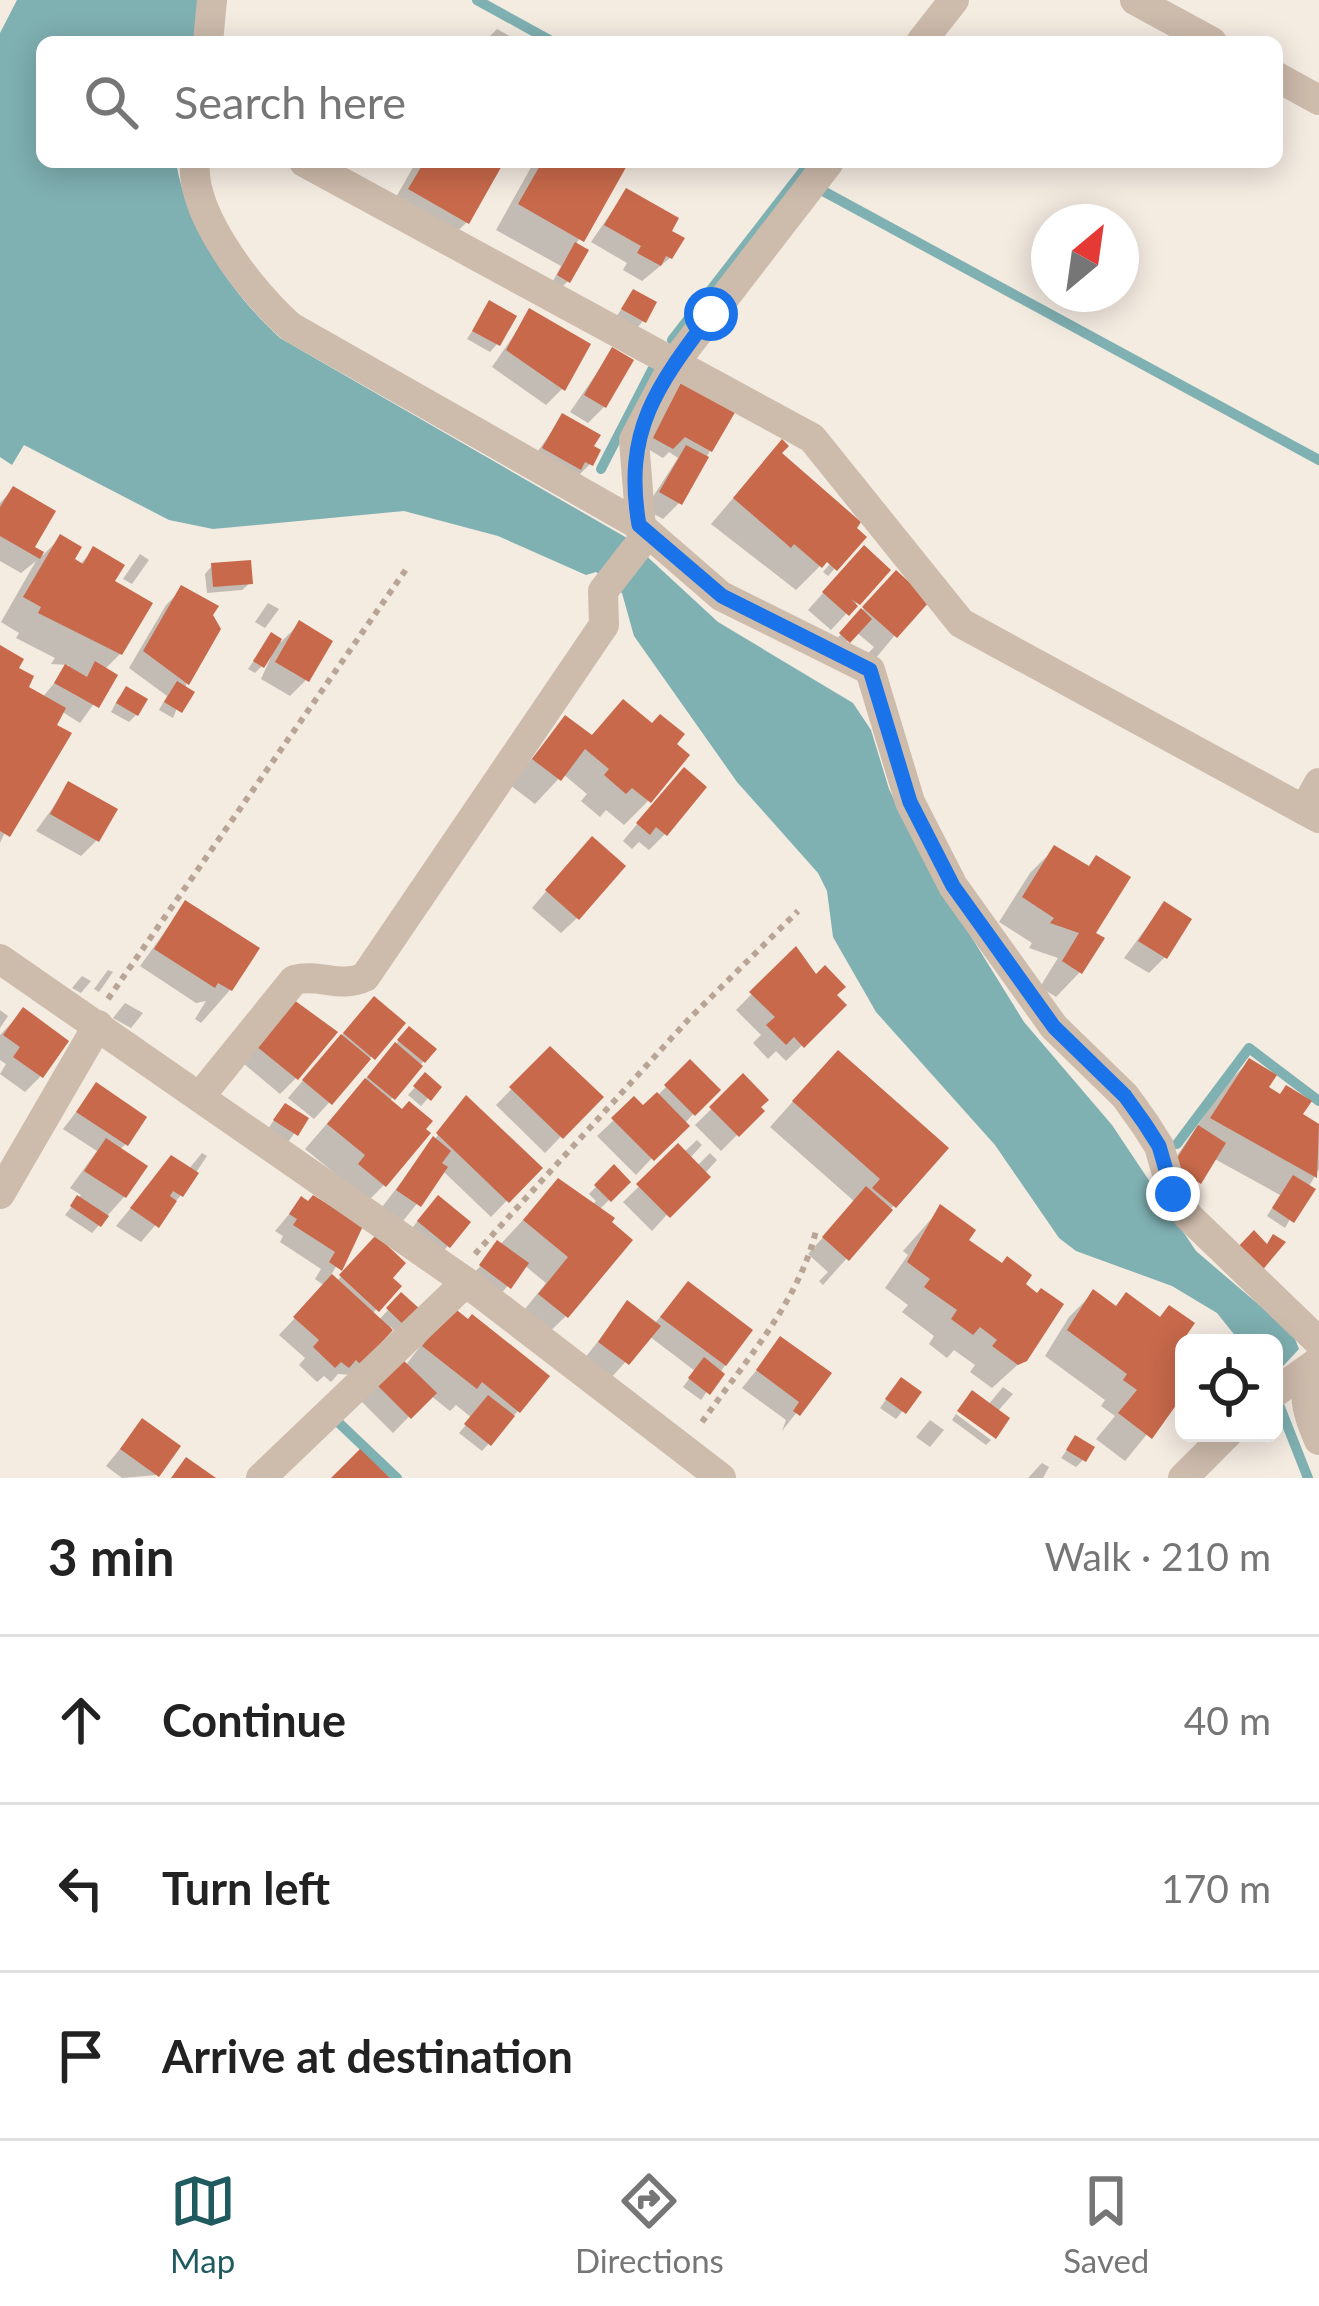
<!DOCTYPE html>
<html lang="en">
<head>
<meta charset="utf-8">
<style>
	:root { --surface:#fff; --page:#f6f6f6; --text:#222; --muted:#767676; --line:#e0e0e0; --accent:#1f5a5e }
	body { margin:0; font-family:Lato,sans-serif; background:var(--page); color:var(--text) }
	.controls { position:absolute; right:36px; bottom:36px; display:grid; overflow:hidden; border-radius:18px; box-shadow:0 6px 30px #0003 }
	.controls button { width:108px; height:108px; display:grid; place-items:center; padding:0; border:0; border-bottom:3px solid var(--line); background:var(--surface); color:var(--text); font:60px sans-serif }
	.compass { position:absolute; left:1031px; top:204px; width:108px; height:108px; border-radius:50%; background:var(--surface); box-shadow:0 6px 30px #0003; rotate:29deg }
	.stop { position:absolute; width:36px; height:36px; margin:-27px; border:9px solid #1a73e8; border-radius:50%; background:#fff }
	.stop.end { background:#1a73e8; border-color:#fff; box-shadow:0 3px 12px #0008 }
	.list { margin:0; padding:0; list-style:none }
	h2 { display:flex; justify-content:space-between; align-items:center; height:156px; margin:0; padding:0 48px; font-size:51px }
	h2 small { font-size:39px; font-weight:400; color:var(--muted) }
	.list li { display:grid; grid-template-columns:78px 1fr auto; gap:36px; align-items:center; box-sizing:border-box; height:168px; padding:0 48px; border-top:3px solid var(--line) }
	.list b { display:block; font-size:45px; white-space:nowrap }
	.list em { font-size:39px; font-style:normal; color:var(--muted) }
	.icon { flex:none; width:66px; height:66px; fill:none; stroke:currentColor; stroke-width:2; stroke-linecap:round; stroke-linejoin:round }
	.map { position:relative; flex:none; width:1319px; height:1478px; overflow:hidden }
	.search { position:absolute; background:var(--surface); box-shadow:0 6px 30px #0003; left:36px; right:36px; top:36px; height:132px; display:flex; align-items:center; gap:30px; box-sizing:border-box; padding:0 42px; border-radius:18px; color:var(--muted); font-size:45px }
	.sheet { height:660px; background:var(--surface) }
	nav { display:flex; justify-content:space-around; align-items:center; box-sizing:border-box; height:168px; border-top:3px solid var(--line); background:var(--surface); font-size:33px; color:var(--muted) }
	nav a { display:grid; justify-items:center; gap:6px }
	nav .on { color:var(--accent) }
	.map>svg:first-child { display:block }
	.water { fill:#7fb0b2 }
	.shadow { fill:#0003 }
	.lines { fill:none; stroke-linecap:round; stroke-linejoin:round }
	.stream { stroke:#7fb0b2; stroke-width:10 }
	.building { fill:#c8694b }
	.path { stroke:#b9a596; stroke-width:6; stroke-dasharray:6 6; stroke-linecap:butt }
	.minor { stroke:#cdbbac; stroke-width:30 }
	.route { stroke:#1a73e8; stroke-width:15 }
</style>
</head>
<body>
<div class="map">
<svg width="1319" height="1478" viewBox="0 0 1319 1478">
	<rect width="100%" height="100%" fill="#f4ebe1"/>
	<path class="water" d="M17 0H203L197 42H42V162H176C187 229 231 293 280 338L627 538 718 622 853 703 871 730 889 789 923 859 1024 1022 1112 1125 1196 1251 1293 1334 1299 1349 1274 1376V1343H1241L1217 1313 1172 1286 1076 1251 1059 1238 995 1145 876 1012 833 937 827 891 818 873 737 782 634 636 622 593 596 572 586 575 498 536 404 511 213 529 169 520 24 445 12 465 0 457V33Z"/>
	<g class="shadow">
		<polygon points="497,29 520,42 484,42"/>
		<polygon points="416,162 501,162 467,222 442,246 386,215"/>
		<polygon points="534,162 626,162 575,246 568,281 561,288 552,283 561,266 496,230"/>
		<polygon points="626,191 668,232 670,258 642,281 623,270 627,263 591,242"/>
		<polygon points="633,292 643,321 636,329 616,317"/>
		<polygon points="490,304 497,344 490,352 467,339"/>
		<polygon points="530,312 562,389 546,405 492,367"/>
		<polygon points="612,351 604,407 588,423 570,412"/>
		<polygon points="684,382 710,451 679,503 663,519 645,509 678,458 669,452 663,458 641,445"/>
		<polygon points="563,416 590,447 590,464 574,480 528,465"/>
		<polygon points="752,476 824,562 796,590 711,524"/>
		<polygon points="13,489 31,548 43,555 60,538 70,560 79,565 94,550 111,582 120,654 104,670 114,676 80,723 61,711 0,843 0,649 24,688 42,698 69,665 51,664 55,658 16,638 19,633 1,622 36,561 21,573 0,561 0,503"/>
		<polygon points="863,537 828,576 823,572 850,540"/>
		<polygon points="140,554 149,560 132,584 123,579"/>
		<polygon points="848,565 887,570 831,630 808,610"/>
		<polygon points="212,566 250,583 242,590 207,593 205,574"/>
		<polygon points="182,589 187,683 173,718 159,710 167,696 129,668 166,605"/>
		<polygon points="880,590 895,635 871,664 864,658 874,647 856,632 841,648 834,642"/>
		<polygon points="268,603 279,609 265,628 255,622"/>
		<polygon points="299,624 306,680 290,696 261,679 271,657 255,673 248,669 271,636 281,642"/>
		<polygon points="119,697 136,715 129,722 111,712"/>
		<polygon points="623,703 648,801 624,825 606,810 600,817 581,801 587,794 563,774 535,804 510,785 565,718 590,737"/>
		<polygon points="69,785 97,840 81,856 36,831"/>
		<polygon points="668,787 665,834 649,850 639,842 632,849 623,841"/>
		<polygon points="1054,849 1086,869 1092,934 1080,972 1056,997 1040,987 1058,958 1029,948 1032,943 999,922 1030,873"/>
		<polygon points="576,856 577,918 561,933 532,908"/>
		<polygon points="186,903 230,990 201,1023 195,1019 206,1001 196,1003 140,966"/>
		<polygon points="1164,904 1165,957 1149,973 1124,958"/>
		<polygon points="795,950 843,1005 786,1061 776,1051 768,1059 753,1043 761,1035 736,1010"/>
		<polygon points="108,970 113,972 99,992 94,989"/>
		<polygon points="82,976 91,981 81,993 72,988"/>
		<polygon points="125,1003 143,1013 131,1028 113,1018"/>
		<polygon points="0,1010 8,1016 0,1028"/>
		<polygon points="23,1011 41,1076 25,1092 0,1074 6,1064 0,1060 0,1035"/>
		<polygon points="358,1016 402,1023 314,1119 288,1098"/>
		<polygon points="278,1023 296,1078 280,1094 243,1063"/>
		<polygon points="402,1037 433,1050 389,1102 384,1185 360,1209 343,1180 305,1149"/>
		<polygon points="550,1050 599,1097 545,1153 496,1105"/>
		<polygon points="1249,1061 1265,1088 1319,1127 1319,1169 1285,1228 1267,1216 1280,1195 1213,1158 1182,1198 1158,1183 1225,1086"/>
		<polygon points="690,1063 716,1090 636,1175 597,1136 634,1101 643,1110"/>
		<polygon points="425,1076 438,1087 421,1106 408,1095"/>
		<polygon points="743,1078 761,1111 721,1151 695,1125"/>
		<polygon points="814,1078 945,1148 823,1285 819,1281 828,1272 808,1254 855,1202 770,1127"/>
		<polygon points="96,1086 126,1144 119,1150 124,1197 92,1233 65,1215 81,1195 70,1188 97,1151 63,1129"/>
		<polygon points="466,1099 538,1168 491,1217 443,1171 403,1221 382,1207"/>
		<polygon points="278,1114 305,1119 288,1142 268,1129"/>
		<polygon points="697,1140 702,1145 689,1159 697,1166 710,1153 717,1160 652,1231 623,1202 678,1148 683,1153"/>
		<polygon points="202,1153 207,1156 181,1195 141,1242 116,1226 171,1159 188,1170"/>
		<polygon points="614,1168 627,1182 599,1210 566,1316 541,1340 516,1320 546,1283 524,1265 501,1294 474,1273 558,1182 589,1207 596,1201 589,1194"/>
		<polygon points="301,1200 358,1227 330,1277 336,1282 376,1239 389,1278 398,1286 371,1315 378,1321 401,1296 417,1310 396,1332 391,1327 353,1375 338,1374 331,1382 324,1376 317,1382 299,1365 305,1358 279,1335 325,1286 315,1279 321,1269 280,1242 283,1236 275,1231"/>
		<polygon points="941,1208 965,1240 1022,1285 1024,1359 992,1388 970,1372 975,1365 954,1350 947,1358 929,1344 934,1336 902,1312 908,1305 885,1288 908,1255 903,1251"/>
		<polygon points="422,1215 448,1246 432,1262 404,1239"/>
		<polygon points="688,1285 749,1331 701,1400 683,1387 695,1371 649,1336 610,1379 584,1359 628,1304 654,1324"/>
		<polygon points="1093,1293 1114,1308 1182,1336 1184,1343 1184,1389 1125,1461 1096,1439 1115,1416 1101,1406 1105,1400 1045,1356 1069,1317"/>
		<polygon points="468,1322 518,1411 482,1451 459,1433 472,1418 456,1405 450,1411 430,1395 393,1433 359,1399 405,1366 429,1335"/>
		<polygon points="781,1340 827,1374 782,1431 786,1420 742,1388"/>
		<polygon points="1003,1387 1013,1394 997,1412 988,1405"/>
		<polygon points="894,1388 918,1392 896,1419 880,1408"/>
		<polygon points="956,1414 991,1440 986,1445 952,1420"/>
		<polygon points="930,1420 944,1430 930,1447 916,1437"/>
		<polygon points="142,1422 157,1475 122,1478 106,1466"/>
		<polygon points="1075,1439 1083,1460 1076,1467 1061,1458"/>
		<polygon points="1042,1463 1049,1467 1043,1478 1028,1478"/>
	</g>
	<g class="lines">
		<g class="stream">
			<polyline points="477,0 553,42"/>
			<polyline points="823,191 1319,460"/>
			<polyline points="672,340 810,162"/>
			<polyline points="601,469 652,370"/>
			<polyline points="1177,1144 1249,1048 1319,1101"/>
			<polyline points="1276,1397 1308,1478"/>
			<polyline points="337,1421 397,1478"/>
		</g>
	</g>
	<g class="building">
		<polygon points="424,162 504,162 469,224 408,189"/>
		<polygon points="542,162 629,162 584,242 518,204"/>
		<polygon points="626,188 679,218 672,231 685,238 672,259 666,256 661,266 637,253 641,246 604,225"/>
		<polygon points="575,242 589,250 570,283 557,275"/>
		<polygon points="633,289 657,302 646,323 621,309"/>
		<polygon points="489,300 517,316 500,346 472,331"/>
		<polygon points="529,308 591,344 565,391 506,350"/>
		<polygon points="612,347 634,360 606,408 584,395"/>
		<polygon points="683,378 737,409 712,452 685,437 673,449 653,438"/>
		<polygon points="562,413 601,435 594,446 601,450 593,466 585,462 581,470 542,448"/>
		<polygon points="782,439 789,446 782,453 861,522 857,528 867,537 837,571 827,562 822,568 794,544 791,548 733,498"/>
		<polygon points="686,445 709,457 682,505 659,492"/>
		<polygon points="13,486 56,511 35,547 44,552 40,559 0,536 0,507"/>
		<polygon points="60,534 82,547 75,559 83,564 93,546 125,565 115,581 153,603 122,655 38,613 41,607 23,597"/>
		<polygon points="864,545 891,570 860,605 851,599 858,606 849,616 822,592"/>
		<polygon points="251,560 253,584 213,587 211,563"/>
		<polygon points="896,570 930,601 897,638 862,607"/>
		<polygon points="181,585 219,606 213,615 221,629 189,685 143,651"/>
		<polygon points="861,608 872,619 850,643 839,633"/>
		<polygon points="299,620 333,641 309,682 275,662"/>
		<polygon points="271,632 282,639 264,668 253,661"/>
		<polygon points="0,645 24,659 19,668 34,676 29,687 66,708 57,725 72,733 10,837 0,831"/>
		<polygon points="95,661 118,675 99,708 54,683 65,664 87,677"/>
		<polygon points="177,681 195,692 182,713 164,702"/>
		<polygon points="126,686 148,699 138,716 116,703"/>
		<polygon points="623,699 652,723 660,714 685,734 677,744 690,755 651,803 632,788 626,794 604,775 609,769 585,749 561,781 532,759 565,715 592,735"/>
		<polygon points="684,767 707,787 667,836 656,827 650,835 636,823"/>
		<polygon points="68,781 118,809 99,842 50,814"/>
		<polygon points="592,836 626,866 579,920 545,890"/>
		<polygon points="1054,845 1089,866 1096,855 1131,877 1096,933 1105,938 1082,974 1062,961 1079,933 1050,923 1054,918 1022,897"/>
		<polygon points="185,900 260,948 232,991 218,983 215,988 154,949"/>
		<polygon points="1164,901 1192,919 1167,959 1138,941"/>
		<polygon points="796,946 816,974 825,965 846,987 837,995 847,1005 804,1048 794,1037 786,1045 766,1025 775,1017 749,992"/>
		<polygon points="374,996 406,1023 375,1060 343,1033"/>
		<polygon points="294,1000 338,1032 298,1080 256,1046"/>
		<polygon points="23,1007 69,1041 43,1078 13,1057 20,1047 3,1035"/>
		<polygon points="409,1026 437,1049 425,1063 397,1040"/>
		<polygon points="341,1034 371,1059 332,1105 302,1080"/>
		<polygon points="395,1042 423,1066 395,1100 367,1077"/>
		<polygon points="550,1046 604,1097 563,1139 509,1087"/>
		<polygon points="838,1050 949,1148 896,1208 872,1188 880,1179 792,1101"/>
		<polygon points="1249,1058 1277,1075 1269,1087 1280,1094 1286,1085 1312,1101 1303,1114 1319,1124 1317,1178 1210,1118"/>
		<polygon points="690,1059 721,1090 695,1116 664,1085"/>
		<polygon points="425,1072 442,1087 431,1101 413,1086"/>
		<polygon points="743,1073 769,1100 761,1107 765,1111 739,1137 709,1107"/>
		<polygon points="365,1078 402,1109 409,1101 433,1121 426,1129 431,1133 386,1187 358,1164 365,1155 327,1124"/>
		<polygon points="96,1082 147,1117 128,1146 76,1112"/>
		<polygon points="657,1092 690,1126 654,1161 611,1118 634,1096 643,1105"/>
		<polygon points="466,1095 543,1168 509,1203 436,1133"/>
		<polygon points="285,1103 309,1118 298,1136 273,1120"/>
		<polygon points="1198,1125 1226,1143 1201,1184 1172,1166"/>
		<polygon points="433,1136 451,1151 442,1163 448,1167 421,1207 396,1190"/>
		<polygon points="106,1138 148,1166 126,1198 84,1171"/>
		<polygon points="678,1143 711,1177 670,1218 636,1184"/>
		<polygon points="171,1155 199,1173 183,1197 173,1191 170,1196 177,1201 159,1228 130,1208"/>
		<polygon points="614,1164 631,1182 611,1202 594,1185"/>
		<polygon points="1293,1175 1316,1189 1294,1223 1272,1208"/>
		<polygon points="558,1178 615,1218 612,1222 633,1240 568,1318 538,1294 568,1257 523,1220"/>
		<polygon points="866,1186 893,1210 849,1261 822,1237"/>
		<polygon points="77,1195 109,1216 101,1227 70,1206"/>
		<polygon points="313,1195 363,1226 342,1271 329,1262 335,1252 293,1225 297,1219 289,1214 301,1196 308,1201"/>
		<polygon points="438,1195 471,1222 450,1248 417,1221"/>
		<polygon points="940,1204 976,1230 969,1240 1002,1263 1007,1256 1032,1275 1026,1284 1037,1293 1041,1288 1064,1304 1027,1361 1018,1365 992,1346 997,1340 980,1327 973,1335 951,1319 957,1310 924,1287 930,1279 907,1262"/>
		<polygon points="1254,1230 1267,1244 1273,1234 1286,1242 1260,1273 1236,1249"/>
		<polygon points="376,1235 406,1263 393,1278 402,1286 379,1312 339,1275"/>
		<polygon points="497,1240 529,1263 511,1289 479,1265"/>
		<polygon points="332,1274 393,1330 361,1365 356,1360 349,1368 341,1362 335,1368 313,1347 319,1340 293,1317"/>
		<polygon points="688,1281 753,1330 726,1366 660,1317"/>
		<polygon points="1093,1289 1116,1306 1126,1292 1160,1317 1169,1305 1195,1323 1186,1336 1196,1343 1184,1343 1184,1394 1152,1439 1118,1413 1137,1390 1123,1380 1127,1374 1067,1330"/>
		<polygon points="401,1292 421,1310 406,1327 386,1308"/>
		<polygon points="627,1300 661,1326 629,1365 598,1342"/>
		<polygon points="453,1307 468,1319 472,1314 550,1376 520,1413 482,1382 477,1389 422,1346"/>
		<polygon points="780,1336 832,1373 800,1416 793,1411 799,1402 756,1370"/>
		<polygon points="399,1356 437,1393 411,1419 373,1381"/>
		<polygon points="704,1357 725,1374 710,1395 688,1378"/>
		<polygon points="901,1377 922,1392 906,1414 885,1399"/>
		<polygon points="972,1390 1010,1418 996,1439 957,1411"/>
		<polygon points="488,1395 515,1416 491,1446 464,1424"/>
		<polygon points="142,1418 181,1446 159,1477 120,1449"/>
		<polygon points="1075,1435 1095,1447 1086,1462 1066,1450"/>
		<polygon points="360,1449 390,1478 331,1478"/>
		<polygon points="186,1457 216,1478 171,1478"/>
	</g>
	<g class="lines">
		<g class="path">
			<polyline points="108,999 407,568"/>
			<polyline points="475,1254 688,1020 798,911"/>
			<path d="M702 1422C745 1361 798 1303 816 1231"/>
		</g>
		<g class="minor">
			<polyline points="1135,0 1212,42"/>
			<polyline points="208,42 212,0"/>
			<polyline points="921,42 954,0"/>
			<polyline points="1277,77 1319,100"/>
			<path d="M195 162C190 215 253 294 291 327L639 525 721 596 870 670 910 802 953 886 1054 1027 1125 1096 1145 1124 1159 1146 1173 1194 1188 1216 1319 1342"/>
			<polyline points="304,162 812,438 961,623 1319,818"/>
			<polyline points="1304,810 1319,783"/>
			<polyline points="0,959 466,1282 721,1478"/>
			<path d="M201 1095 294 980C320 973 339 989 365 977L604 625 603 591 642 541 634 440 675 362 829 162"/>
			<polyline points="0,1194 98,1025"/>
			<path d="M1319 1360C1299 1387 1306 1411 1319 1440"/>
			<polyline points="1274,1393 1315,1364"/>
			<polyline points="261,1478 466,1282"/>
			<polyline points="1183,1478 1228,1433"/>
		</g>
	</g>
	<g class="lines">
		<path class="route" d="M711 314C656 387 623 431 639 525L722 596 870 670 910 802 953 886 1054 1027 1125 1096 1145 1124 1159 1146 1173 1194"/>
	</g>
</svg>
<div class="controls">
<button><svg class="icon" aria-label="locate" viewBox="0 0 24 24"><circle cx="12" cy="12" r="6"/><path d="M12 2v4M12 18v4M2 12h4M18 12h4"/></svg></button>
</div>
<svg class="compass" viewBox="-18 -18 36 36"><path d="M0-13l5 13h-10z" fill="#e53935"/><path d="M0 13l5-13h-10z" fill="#767676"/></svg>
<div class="stop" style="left:711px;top:314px"></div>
<div class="stop end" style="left:1173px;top:1194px"></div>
<div class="search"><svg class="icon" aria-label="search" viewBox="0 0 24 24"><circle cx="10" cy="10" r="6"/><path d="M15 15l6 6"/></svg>Search here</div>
</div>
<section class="sheet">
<h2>3 min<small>Walk · 210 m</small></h2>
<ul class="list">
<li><svg class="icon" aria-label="ahead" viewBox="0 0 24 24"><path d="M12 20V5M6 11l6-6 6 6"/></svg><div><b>Continue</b></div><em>40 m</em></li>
<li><svg class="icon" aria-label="left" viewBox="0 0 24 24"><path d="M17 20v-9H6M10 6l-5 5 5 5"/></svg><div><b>Turn left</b></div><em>170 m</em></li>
<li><svg class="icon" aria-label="arrive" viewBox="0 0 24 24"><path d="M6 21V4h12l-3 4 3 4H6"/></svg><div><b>Arrive at destination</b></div></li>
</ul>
</section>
<nav>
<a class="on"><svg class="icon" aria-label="map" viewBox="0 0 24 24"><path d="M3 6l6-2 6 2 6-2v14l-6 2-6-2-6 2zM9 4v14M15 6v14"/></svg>Map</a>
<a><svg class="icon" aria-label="directions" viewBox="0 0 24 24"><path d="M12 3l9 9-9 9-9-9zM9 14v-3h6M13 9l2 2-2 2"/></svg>Directions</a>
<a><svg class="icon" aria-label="saved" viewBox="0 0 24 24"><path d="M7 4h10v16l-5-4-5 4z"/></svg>Saved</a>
</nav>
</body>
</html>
